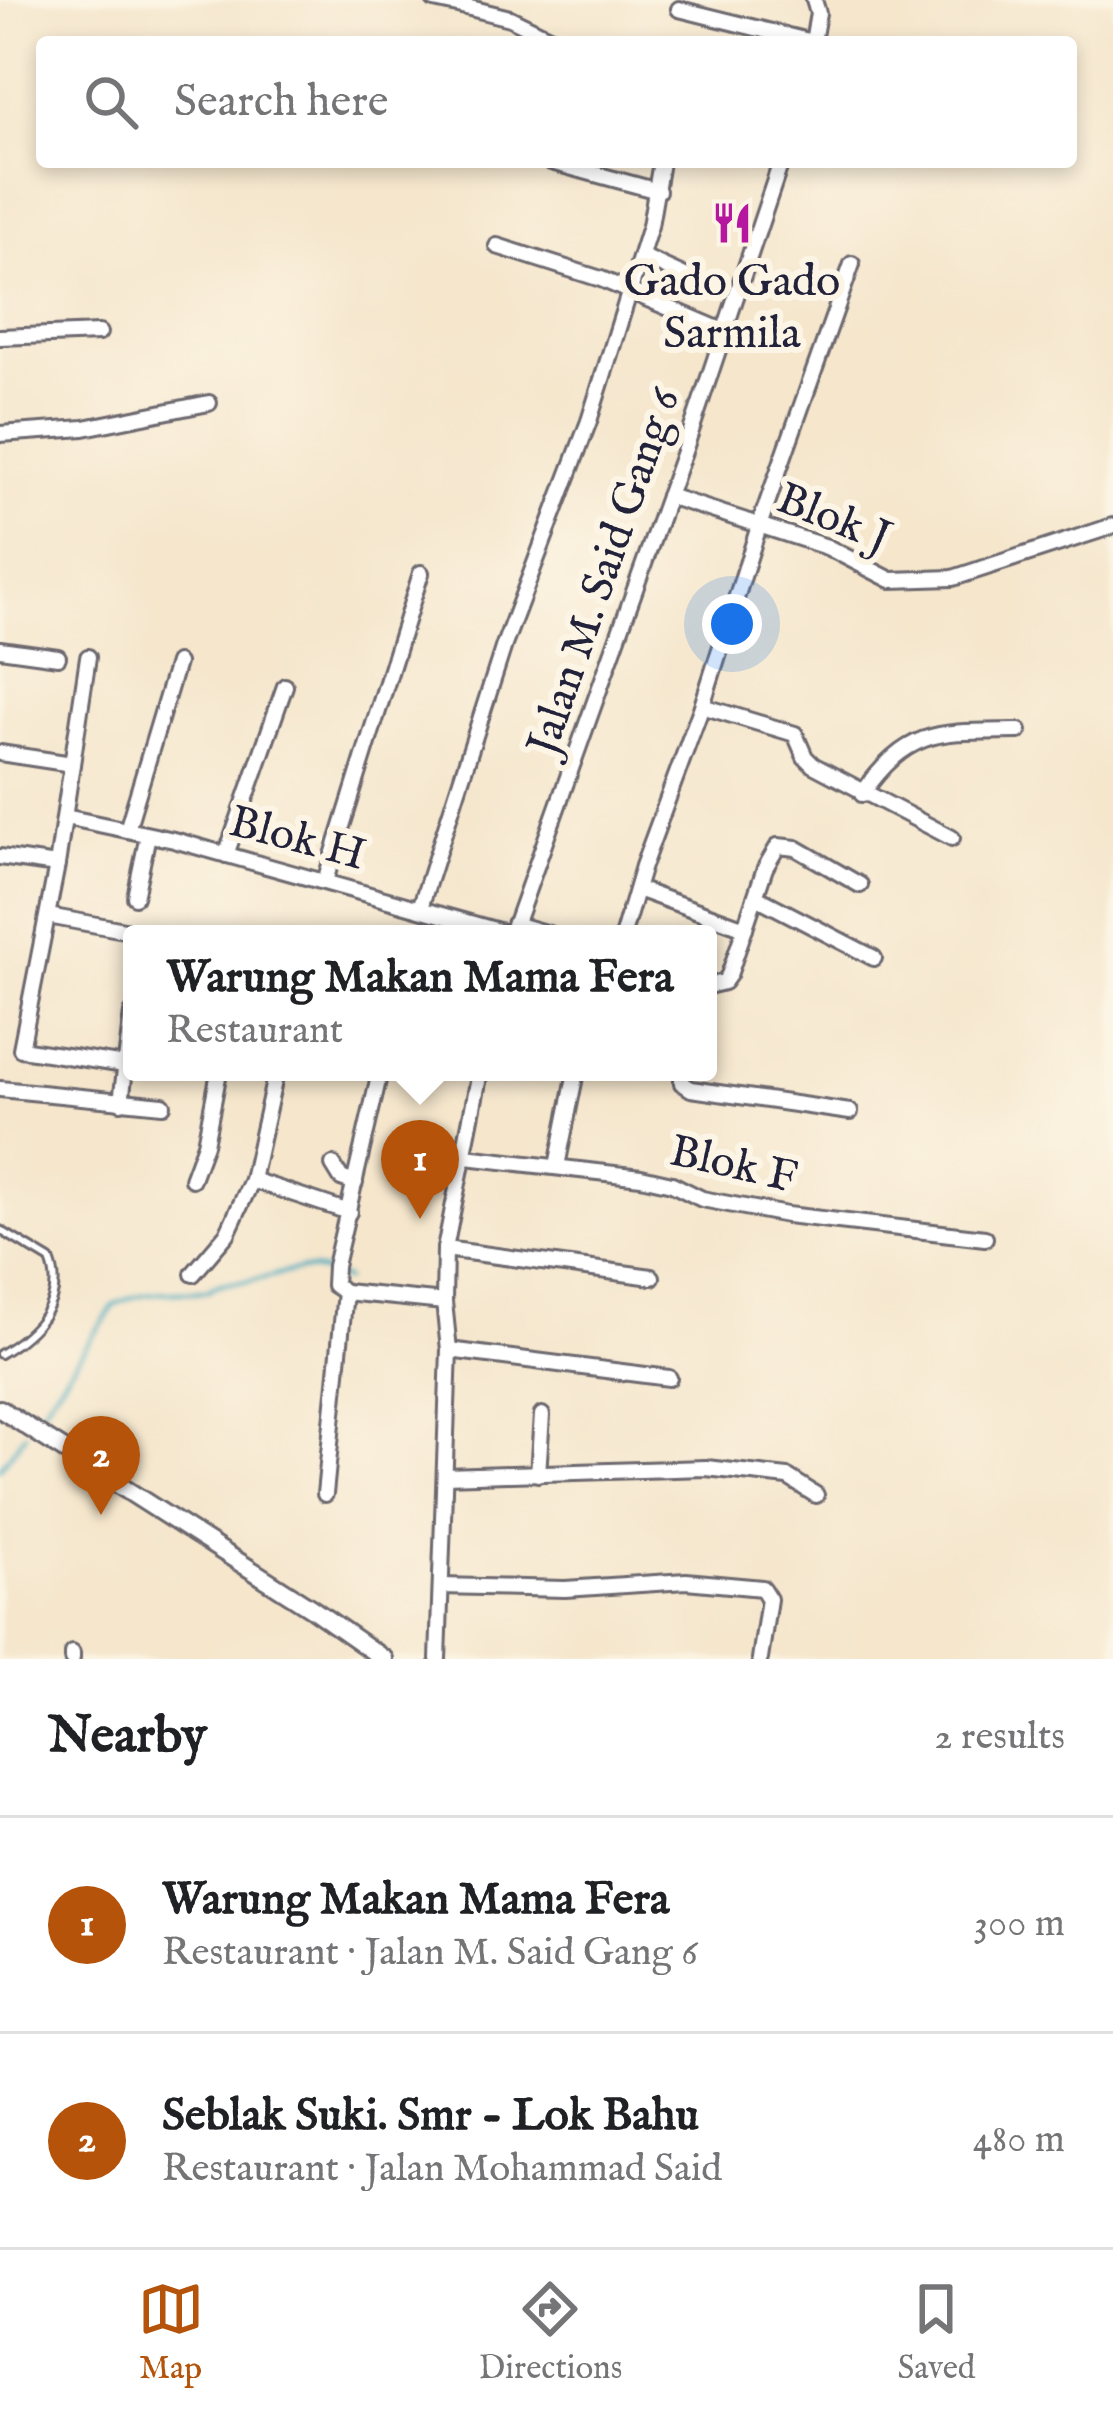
<!DOCTYPE html>
<html lang="en">
<head>
<meta charset="utf-8">
<style>
	:root { --surface:#fff; --page:#f6f6f6; --text:#202124; --muted:#757577; --line:#e0e0e0; --accent:#b45309 }
	body { margin:0; font-family:"IM FELL English",serif; background:var(--page); color:var(--text) }
	.you { position:absolute; left:732px; top:624px; width:42px; height:42px; margin:-30px; border:9px solid #fff; border-radius:50%; background:#1a73e8; box-shadow:0 0 0 18px #1a73e833 }
	.badge { display:grid; place-items:center; width:78px; height:78px; border-radius:50%; background:var(--accent); color:#fff; font-size:39px; font-weight:700 }
	.pin { position:absolute; translate:-50% -99px; filter:drop-shadow(0 3px 6px #0008) }
	.pin::after { content:''; position:absolute; top:63px; width:42px; height:36px; background:inherit; clip-path:polygon(0 0,100% 0,50% 100%) }
	.popup { position:absolute; left:123px; top:925px; width:594px; height:156px; box-sizing:border-box; display:grid; place-content:center; border-radius:12px; background:var(--surface); filter:drop-shadow(0 3px 9px #0005); font-size:39px; white-space:nowrap; color:var(--muted) }
	.popup b { font-size:45px; color:var(--text) }
	.popup::after { content:''; position:absolute; left:50%; top:100%; margin-left:-24px; border:24px solid transparent; border-top-color:var(--surface) }
	.list { margin:0; padding:0; list-style:none }
	h2 { display:flex; justify-content:space-between; align-items:center; height:156px; margin:0; padding:0 48px; font-size:51px }
	h2 small { font-size:39px; font-weight:400; color:var(--muted) }
	.list li { display:grid; grid-template-columns:78px 1fr auto; gap:36px; align-items:center; box-sizing:border-box; height:216px; padding:0 48px; border-top:3px solid var(--line) }
	.list b { display:block; font-size:45px; white-space:nowrap }
	.list p { margin:0; font-size:39px; white-space:nowrap; color:var(--muted) }
	.list em { font-size:39px; font-style:normal; color:var(--muted) }
	.icon { flex:none; width:66px; height:66px; fill:none; stroke:currentColor; stroke-width:2; stroke-linecap:round; stroke-linejoin:round }
	.map { position:relative; flex:none; width:1113px; height:1659px; overflow:hidden }
	.search { position:absolute; background:var(--surface); box-shadow:0 6px 18px #0003; left:36px; right:36px; top:36px; height:132px; display:flex; align-items:center; gap:30px; box-sizing:border-box; padding:0 42px; border-radius:12px; color:var(--muted); font-size:45px }
	.sheet { height:588px; background:var(--surface) }
	nav { display:flex; justify-content:space-around; align-items:center; box-sizing:border-box; height:168px; border-top:3px solid var(--line); background:var(--surface); font-size:33px; color:var(--muted) }
	nav a { display:grid; justify-items:center; gap:6px }
	nav .on { color:var(--accent) }
	.map>svg:first-child { display:block }
	.lines { fill:none; stroke-linecap:round; stroke-linejoin:round }
	.stream { stroke:#40abc0; stroke-width:4.5 }
	.service-casing { stroke:#6c676e; stroke-width:12 }
	.minor-casing { stroke:#6c676e; stroke-width:20 }
	.tertiary-casing { stroke:#6c676e; stroke-width:22 }
	.service { stroke:#fff; stroke-width:6 }
	.minor { stroke:#fff; stroke-width:14 }
	.tertiary { stroke:#fff; stroke-width:16 }
	.labels { text-anchor:middle; stroke-width:12; stroke-linejoin:round; paint-order:stroke }
	.poi-label { font-size:45px; fill:#22223b; stroke:#fcf5e5 }
	.street-label { font-size:45px; fill:#22223b; stroke:#fcf5e5 }
</style>
</head>
<body>
<div class="map">
<svg width="1113" height="1659" viewBox="0 0 1113 1659">
	<rect width="100%" height="100%" fill="#fcf5e5"/>
	<filter id="ink" filterUnits="userSpaceOnUse"><feTurbulence type="fractalNoise" baseFrequency=".00833" numOctaves="2"/><feDisplacementMap in="SourceGraphic" scale="24" xChannelSelector="R" yChannelSelector="G"/><feConvolveMatrix kernelMatrix="1 2 1 2 8 2 1 2 1" color-interpolation-filters="sRGB"/></filter>
	<filter id="wash" filterUnits="userSpaceOnUse"><feTurbulence type="fractalNoise" baseFrequency=".004" numOctaves="4" result="noise"/><feDisplacementMap in="SourceGraphic" scale="48" xChannelSelector="R" yChannelSelector="G"/><feGaussianBlur stdDeviation="2.7" result="paint"/><feColorMatrix in="noise" values="0 0 0 0 0 0 0 0 0 0 0 0 0 0 0 0 0 1.4 0 .05"/><feComposite in="paint" operator="in"/></filter>
	<g filter="url(#wash)">
		<rect width="100%" height="100%" fill="#f5e6cc"/>
		<g class="lines">
			<g class="stream">
				<path d="M31 1425 114 1306C144 1287 174 1294 208 1291 219 1281 229 1284 244 1282 283 1276 306 1258 345 1280"/>
				<polyline points="0,1468 25,1434"/>
			</g>
		</g>
	</g>
	<g filter="url(#ink)">
		<g class="lines">
			<g class="service-casing">
				<path id="service" d="M0 1230 50 1260C67 1302 34 1334 0 1354"/>
			</g>
			<g class="minor-casing">
				<g id="minor">
					<polyline points="434,0 462,6"/>
					<polyline points="464,0 462,6 510,18 559,42"/>
					<polyline points="679,9 812,42"/>
					<polyline points="813,42 818,13 814,0"/>
					<polyline points="551,162 658,191"/>
					<polyline points="497,246 601,279 723,331"/>
					<polyline points="641,256 685,276"/>
					<polyline points="0,337 99,333"/>
					<polyline points="0,434 84,428 209,403"/>
					<polyline points="668,496 827,547 891,580 953,578 1113,526"/>
					<polyline points="0,649 58,657"/>
					<polyline points="88,657 57,865 21,1049 125,1065"/>
					<polyline points="702,706 760,523 852,264"/>
					<polyline points="0,753 72,764"/>
					<path d="M862 794C910 726 941 732 1019 731"/>
					<polyline points="65,817 174,840 509,934"/>
					<polyline points="127,830 177,663"/>
					<polyline points="226,855 285,686"/>
					<polyline points="0,857 57,865"/>
					<polyline points="325,881 421,573"/>
					<polyline points="637,889 745,928"/>
					<polyline points="135,897 148,835"/>
					<polyline points="756,897 874,958"/>
					<polyline points="420,908 504,645 589,421 650,226 661,162"/>
					<polyline points="48,916 146,934"/>
					<polyline points="514,924 549,934"/>
					<polyline points="512,934 686,446 781,162"/>
					<polyline points="623,934 643,866 702,706 795,734 805,757 813,765 952,838"/>
					<polyline points="708,986 724,982 729,975 765,868 778,846 796,848 860,885"/>
					<polyline points="276,1072 252,1180 349,1212"/>
					<polyline points="380,1072 335,1266 334,1285 345,1292 444,1302"/>
					<polyline points="682,1072 682,1083 691,1089 850,1112"/>
					<polyline points="0,1089 163,1105"/>
					<polyline points="121,1102 132,1013"/>
					<polyline points="466,1157 641,1177 672,1184 702,1199 787,1215 985,1238"/>
					<polyline points="333,1165 341,1178 355,1183"/>
					<polyline points="557,1166 576,1072"/>
					<polyline points="192,1179 205,1144 219,1072"/>
					<polyline points="445,1249 652,1277"/>
					<polyline points="193,1274 227,1234 252,1180"/>
					<polyline points="449,1350 669,1378"/>
					<polyline points="538,1474 542,1415"/>
					<polyline points="445,1476 706,1468 788,1477 816,1495"/>
					<polyline points="325,1494 345,1292"/>
					<polyline points="441,1586 565,1589 686,1581 762,1588 769,1599 760,1659"/>
					<polyline points="72,1653 72,1659"/>
					<polyline points="438,1659 449,1350 444,1302 445,1249 480,1072"/>
				</g>
			</g>
			<g class="tertiary-casing">
				<polyline id="tertiary" points="0,1409 311,1608 384,1659"/>
			</g>
			<use href="#service" class="service"/>
			<use href="#minor" class="minor"/>
			<use href="#tertiary" class="tertiary"/>
		</g>
	</g>
	<defs>
		<g id="restaurant-bare" transform="scale(3.24)"><path d="M-5-6h1v4h1v-4h1v4h1v-4h1v5L-1.5 .5V6h-2V.5L-5-1ZM5-6V6H3V1.5H1.5Q1.5-4 5-6Z" fill="#b5179e" stroke="#fcf5e5" stroke-width="2.5" paint-order="stroke"/></g>
	</defs>
	<g fill-rule="evenodd">
		<use href="#restaurant-bare" x="732" y="223"/>
	</g>
	<g class="labels">
		<g class="poi-label">
			<text x="732" y="295">Gado Gado<tspan x="732" dy="52">Sarmila</tspan></text>
		</g>
		<g class="street-label">
			<text transform="translate(835 516) rotate(22)" y="16">Blok J</text>
			<text transform="translate(602 571) rotate(-71)" y="16">Jalan M. Said Gang 6</text>
			<text transform="translate(298 836) rotate(15)" y="16">Blok H</text>
			<text transform="translate(734 1162) rotate(13)" y="16">Blok F</text>
		</g>
	</g>
</svg>
<div class="you"></div>
<div class="pin badge" style="left:420px;top:1219px">1</div>
<div class="popup"><b>Warung Makan Mama Fera</b>Restaurant</div>
<div class="pin badge" style="left:101px;top:1515px">2</div>
<div class="search"><svg class="icon" aria-label="search" viewBox="0 0 24 24"><circle cx="10" cy="10" r="6"/><path d="M15 15l6 6"/></svg>Search here</div>
</div>
<section class="sheet">
<h2>Nearby<small>2 results</small></h2>
<ul class="list">
<li><span class="badge">1</span><div><b>Warung Makan Mama Fera</b><p>Restaurant · Jalan M. Said Gang 6</p></div><em>300 m</em></li>
<li><span class="badge">2</span><div><b>Seblak Suki. Smr - Lok Bahu</b><p>Restaurant · Jalan Mohammad Said</p></div><em>480 m</em></li>
</ul>
</section>
<nav>
<a class="on"><svg class="icon" aria-label="map" viewBox="0 0 24 24"><path d="M3 6l6-2 6 2 6-2v14l-6 2-6-2-6 2zM9 4v14M15 6v14"/></svg>Map</a>
<a><svg class="icon" aria-label="directions" viewBox="0 0 24 24"><path d="M12 3l9 9-9 9-9-9zM9 14v-3h6M13 9l2 2-2 2"/></svg>Directions</a>
<a><svg class="icon" aria-label="saved" viewBox="0 0 24 24"><path d="M7 4h10v16l-5-4-5 4z"/></svg>Saved</a>
</nav>
</body>
</html>
